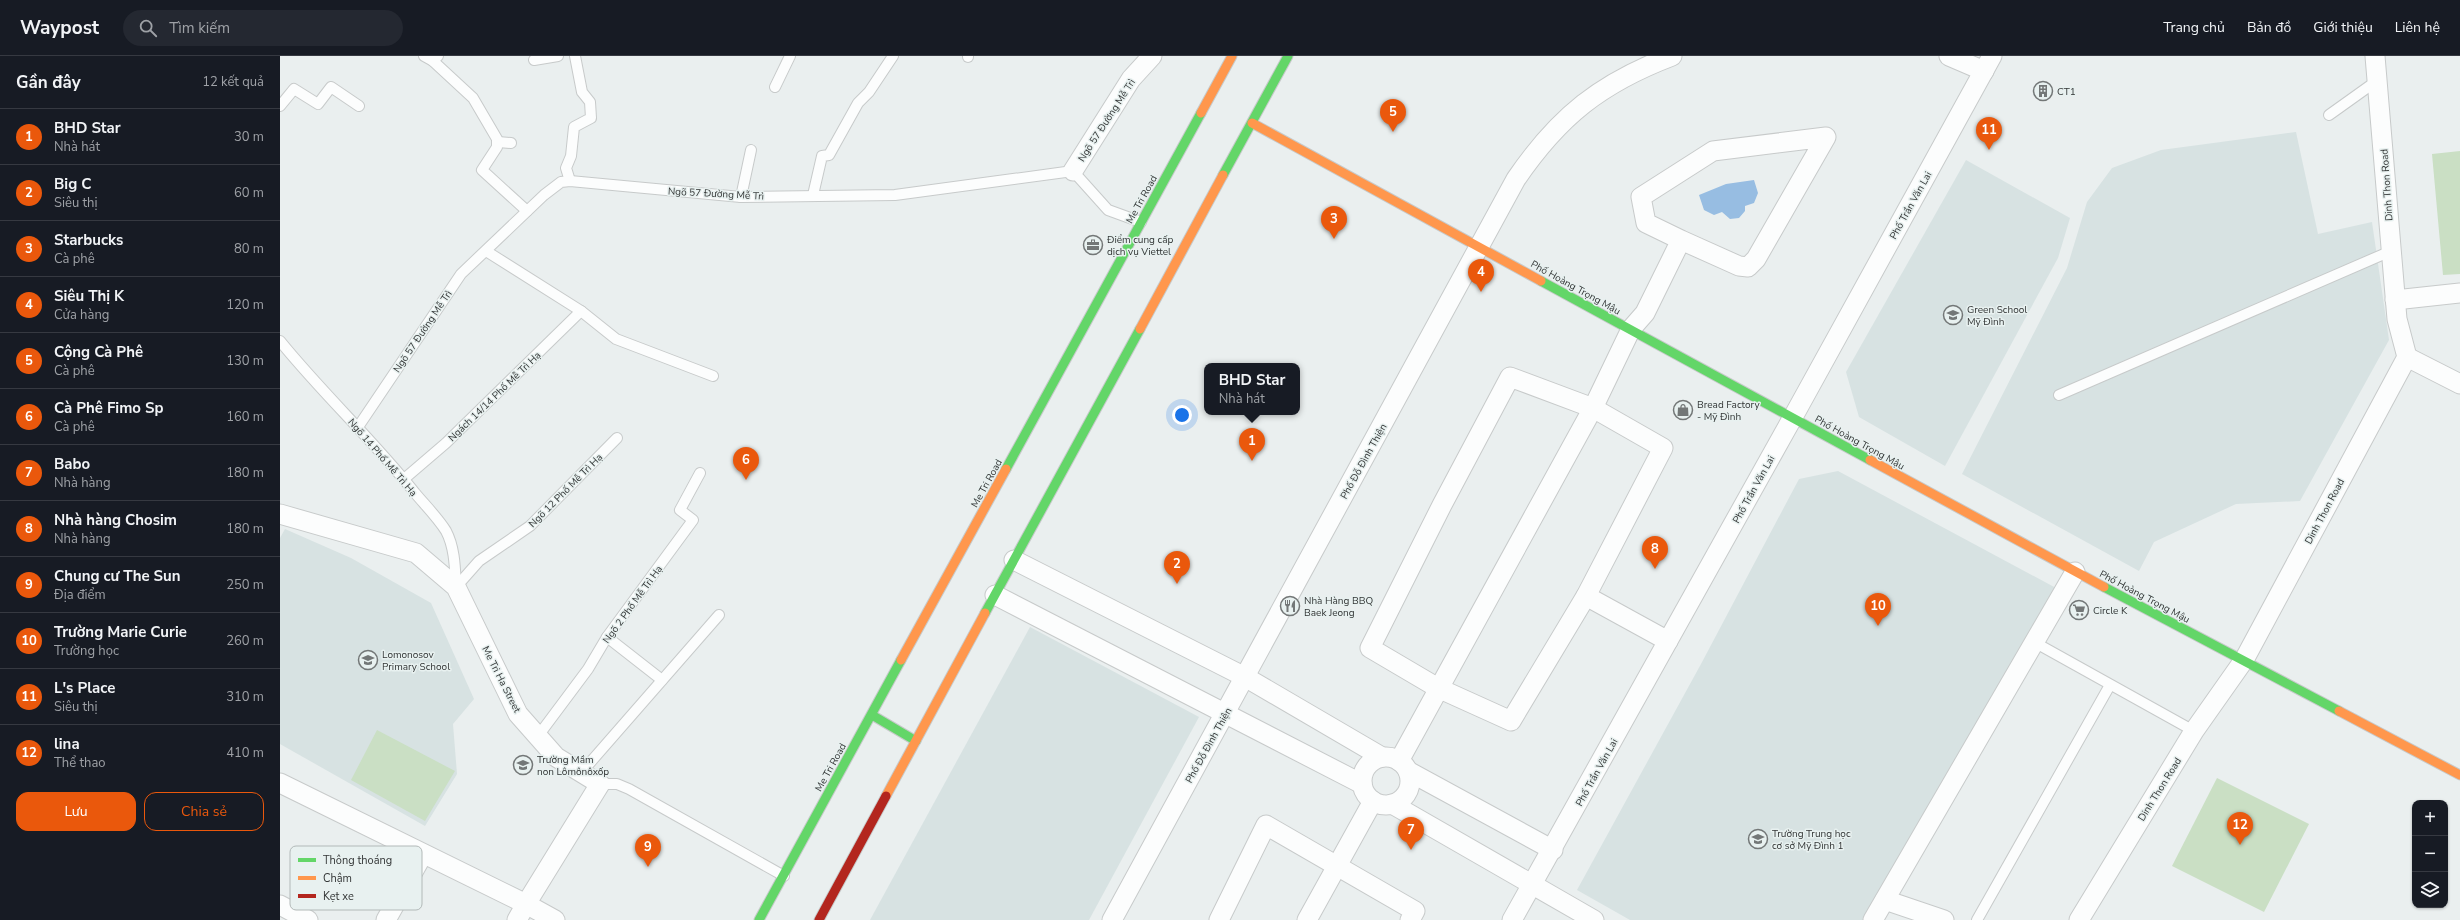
<!DOCTYPE html>
<html lang="vi">
<head>
<meta charset="utf-8">
<style>
	:root { --surface:#171b24; --page:#242831; --text:#f1f3f6; --muted:#9ea1a6; --line:#363941; --accent:#ea580c }
	body { margin:0; font-family:"Nunito Sans",sans-serif; background:var(--page); color:var(--text) }
	.controls { position:absolute; right:12px; bottom:12px; display:grid; overflow:hidden; border-radius:8px; box-shadow:0 1px 3px #0004 }
	.controls button { width:36px; height:36px; display:grid; place-items:center; padding:0; border:0; border-bottom:1px solid var(--line); background:var(--surface); color:var(--text); font:20px sans-serif }
	.you { position:absolute; left:902px; top:359px; width:14px; height:14px; margin:-10px; border:3px solid #fff; border-radius:50%; background:#1a73e8; box-shadow:0 0 0 6px #1a73e833 }
	.badge { display:grid; place-items:center; width:26px; height:26px; border-radius:50%; background:var(--accent); color:#fff; font-size:13px; font-weight:700 }
	.pin { position:absolute; translate:-50% -33px; filter:drop-shadow(0 1px 2px #0008) }
	.pin::after { content:''; position:absolute; top:21px; width:14px; height:12px; background:inherit; clip-path:polygon(0 0,100% 0,50% 100%) }
	.popup { position:absolute; left:924px; top:307px; width:96px; height:52px; box-sizing:border-box; display:grid; place-content:center; border-radius:8px; background:var(--surface); filter:drop-shadow(0 1px 3px #0005); font-size:13px; white-space:nowrap; color:var(--muted) }
	.popup b { font-size:15px; color:var(--text) }
	.popup::after { content:''; position:absolute; left:50%; top:100%; margin-left:-8px; border:8px solid transparent; border-top-color:var(--surface) }
	.list { margin:0; padding:0; list-style:none }
	h2 { display:flex; justify-content:space-between; align-items:center; height:52px; margin:0; padding:0 16px; font-size:17px }
	h2 small { font-size:13px; font-weight:400; color:var(--muted) }
	.list li { display:grid; grid-template-columns:26px 1fr auto; gap:12px; align-items:center; box-sizing:border-box; height:56px; padding:0 16px; border-top:1px solid var(--line) }
	.list b { display:block; font-size:15px; white-space:nowrap }
	.list p { margin:0; font-size:13px; white-space:nowrap; color:var(--muted) }
	.list em { font-size:13px; font-style:normal; color:var(--muted) }
	.actions { display:flex; gap:8px; padding:12px 16px }
	.actions a { flex:1; padding:9px 0; border:1px solid var(--accent); border-radius:12px; text-align:center; font-size:14px; color:var(--accent) }
	.actions .main { background:var(--accent); color:#fff }
	.icon { flex:none; width:22px; height:22px; fill:none; stroke:currentColor; stroke-width:2; stroke-linecap:round; stroke-linejoin:round }
	.map { position:relative; flex:none; width:2180px; height:864px; overflow:hidden }
	header { display:flex; align-items:center; gap:24px; box-sizing:border-box; height:56px; padding:0 20px; background:var(--surface); border-bottom:1px solid var(--line) }
	header strong { font-size:19px }
	nav { display:flex; gap:22px; margin-inline-start:auto; font-size:14px }
	.search { width:280px; height:36px; background:var(--page); display:flex; align-items:center; gap:10px; box-sizing:border-box; padding:0 14px; border-radius:22px; color:var(--muted); font-size:15px }
	main { display:flex }
	aside { flex:1; background:var(--surface) }
	.map>svg:first-child { display:block }
	.built { fill:#d7e2e2 }
	.green { fill:#cadfc4 }
	.water { fill:#97bde2 }
	.lines { fill:none; stroke-linecap:round; stroke-linejoin:round }
	.lane-casing { stroke:#c7caca; stroke-width:12 }
	.street-casing { stroke:#c7caca; stroke-width:21 }
	.fast-casing { stroke:#c7caca; stroke-width:11 }
	.slow-casing { stroke:#c7caca; stroke-width:11 }
	.jam-casing { stroke:#c7caca; stroke-width:11 }
	.lane { stroke:#fcfdfd; stroke-width:10 }
	.street { stroke:#fcfdfd; stroke-width:19 }
	.fast { stroke:#63d668; stroke-width:9 }
	.slow { stroke:#ff974d; stroke-width:9 }
	.jam { stroke:#b3261e; stroke-width:9 }
	.labels { text-anchor:middle; stroke-width:3; stroke-linejoin:round; paint-order:stroke }
	.poi-label { font-size:10px; fill:#333636; stroke:#e8f1f0; text-anchor:start }
	.street-label { font-size:10px; fill:#333636; stroke:#e8f1f0 }
	.key { fill:#e8f1f0; stroke:#b2b9b8; stroke-width:1 }
	.key-label { font-size:11px; fill:#333636 }
</style>
</head>
<body>
<header>
<strong>Waypost</strong>
<div class="search"><svg class="icon" aria-label="search" viewBox="0 0 24 24"><circle cx="10" cy="10" r="6"/><path d="M15 15l6 6"/></svg>Tìm kiếm</div>
<nav><a>Trang chủ</a><a>Bản đồ</a><a>Giới thiệu</a><a>Liên hệ</a></nav>
</header>
<main>
<aside>
<h2>Gần đây<small>12 kết quả</small></h2>
<ul class="list">
<li><span class="badge">1</span><div><b>BHD Star</b><p>Nhà hát</p></div><em>30 m</em></li>
<li><span class="badge">2</span><div><b>Big C</b><p>Siêu thị</p></div><em>60 m</em></li>
<li><span class="badge">3</span><div><b>Starbucks</b><p>Cà phê</p></div><em>80 m</em></li>
<li><span class="badge">4</span><div><b>Siêu Thị K</b><p>Cửa hàng</p></div><em>120 m</em></li>
<li><span class="badge">5</span><div><b>Cộng Cà Phê</b><p>Cà phê</p></div><em>130 m</em></li>
<li><span class="badge">6</span><div><b>Cà Phê Fimo Sp</b><p>Cà phê</p></div><em>160 m</em></li>
<li><span class="badge">7</span><div><b>Babo</b><p>Nhà hàng</p></div><em>180 m</em></li>
<li><span class="badge">8</span><div><b>Nhà hàng Chosim</b><p>Nhà hàng</p></div><em>180 m</em></li>
<li><span class="badge">9</span><div><b>Chung cư The Sun</b><p>Địa điểm</p></div><em>250 m</em></li>
<li><span class="badge">10</span><div><b>Trường Marie Curie</b><p>Trường học</p></div><em>260 m</em></li>
<li><span class="badge">11</span><div><b>L's Place</b><p>Siêu thị</p></div><em>310 m</em></li>
<li><span class="badge">12</span><div><b>lina</b><p>Thể thao</p></div><em>410 m</em></li>
</ul>
<div class="actions"><a class="main">Lưu</a><a>Chia sẻ</a></div>
</aside>
<div class="map">
<svg width="2180" height="864" viewBox="0 0 2180 864">
	<rect width="100%" height="100%" fill="#eaefef"/>
	<g class="built">
		<polygon points="2016,76 2038,178 2092,166 2109,284 2020,445 1956,448 1874,486 1859,515 1682,418 1787,212 1807,146 1832,112 1881,94"/>
		<polygon points="1686,104 1790,162 1778,202 1665,410 1579,361 1566,316"/>
		<polygon points="1558,415 1776,532 1583,864 1350,864 1297,834 1421,608 1519,423"/>
		<polygon points="5,473 71,502 151,547 194,643 173,668 177,718 145,770 0,688 0,482"/>
		<polygon points="750,571 919,661 809,864 590,864"/>
	</g>
	<g class="green">
		<polygon points="2180,95 2180,218 2163,219 2152,98"/>
		<polygon points="97,674 175,715 145,765 71,724"/>
		<polygon points="1937,722 2029,768 1984,856 1892,810"/>
	</g>
	<polygon class="water" points="1474,124 1478,137 1474,147 1465,150 1465,155 1459,162 1450,163 1442,156 1434,159 1424,154 1419,139 1446,128"/>
	<g class="lines">
		<g class="lane-casing">
			<g id="lane">
				<polyline points="144,0 153,5"/>
				<polyline points="158,0 153,5 193,42 217,83 217,91 202,114 247,155"/>
				<polyline points="688,1 688,0"/>
				<polyline points="254,4 278,0"/>
				<polyline points="495,31 510,0"/>
				<polyline points="0,50 14,33 38,48 51,31 79,50"/>
				<polyline points="2049,59 2098,24"/>
				<polyline points="218,86 231,87"/>
				<polyline points="290,125 286,112 291,100 294,71 311,62 310,46 302,36 295,0"/>
				<polyline points="533,139 542,100 549,99 578,47 589,36 613,0"/>
				<polyline points="461,141 471,94"/>
				<polyline points="206,195 301,255 336,283 433,320"/>
				<path d="M0 285C43 338 93 384 135 437 145 449 158 462 166 475 175 492 175 513 176 531"/>
				<polyline points="1779,339 2111,195"/>
				<polyline points="78,371 181,218 264,139 281,126 290,125 461,141 615,139 793,115 828,154 861,166"/>
				<polyline points="124,423 166,387 301,255"/>
				<polyline points="176,531 199,505 250,470 337,382"/>
				<polyline points="327,581 382,624"/>
				<polyline points="1754,586 1914,675"/>
				<polyline points="258,680 308,613 327,581 413,464 400,454 420,417"/>
				<polyline points="301,717 439,559"/>
				<polyline points="320,728 337,728 349,733 504,820"/>
				<polyline points="1697,864 1830,629"/>
			</g>
		</g>
		<g class="street-casing">
			<g id="street">
				<polyline points="1669,0 1704,15"/>
				<polyline points="793,115 851,23 872,0"/>
				<polyline points="2115,244 2180,237"/>
				<polyline points="2127,301 2180,328"/>
				<polygon points="1230,321 1313,352 1383,392 1306,540 1231,665 1158,632 1090,592 1162,449"/>
				<polyline points="0,458 136,497 176,531 238,658 276,701 320,728 246,848 275,864"/>
				<polyline points="734,504 965,621 1102,701"/>
				<polyline points="715,539 1082,728"/>
				<polyline points="1306,540 1388,585"/>
				<circle cx="1106" cy="725" r="24"/>
				<polyline points="1119,705 1313,352 1351,273 1365,257 1401,184 1459,210 1468,211 1476,203 1546,81 1433,95 1361,141 1366,167 1401,184"/>
				<polyline points="1128,715 1273,794"/>
				<polyline points="0,727 246,848 237,864"/>
				<polyline points="1112,748 1314,864"/>
				<polyline points="1605,844 1664,864"/>
				<polyline points="0,849 28,864"/>
				<polyline points="106,864 143,798"/>
				<path d="M832 864 1236 123C1279 60 1321 27 1392 0"/>
				<polyline points="939,864 986,769 1135,855 1130,864"/>
				<polyline points="1027,864 1093,745"/>
				<polyline points="1232,864 1513,361 1712,0"/>
				<polyline points="1593,864 1795,516"/>
				<polyline points="1799,864 1914,675 1964,604 2127,301 2117,263 2095,0"/>
			</g>
		</g>
		<g class="fast-casing">
			<g id="fast">
				<polyline points="943,119 1008,0"/>
				<polyline points="1261,225 1590,404"/>
				<polyline points="726,413 921,57"/>
				<polyline points="1824,531 2059,655"/>
				<polyline points="705,557 860,273"/>
				<polyline points="592,659 636,685"/>
				<polyline points="479,864 621,604"/>
			</g>
		</g>
		<g class="slow-casing">
			<g id="slow">
				<polyline points="921,57 952,0"/>
				<polyline points="972,67 1261,225"/>
				<polyline points="860,273 943,119"/>
				<polyline points="1590,404 1824,531"/>
				<polyline points="621,604 726,413"/>
				<polyline points="2059,655 2180,719"/>
				<polyline points="606,740 705,557"/>
			</g>
		</g>
		<g class="jam-casing">
			<polyline id="jam" points="539,864 606,740"/>
		</g>
		<use href="#lane" class="lane"/>
		<use href="#street" class="street"/>
		<use href="#fast" class="fast"/>
		<use href="#slow" class="slow"/>
		<use href="#jam" class="jam"/>
	</g>
	<defs>
		<g id="building-ring" transform="scale(1)"><circle r="9.5" fill="#e8f1f0" stroke="#737777" stroke-width="1.5"/><path d="M-4-6H4V6H1V3H-1V6H-4ZM-2.5-4.3h1.7v1.8h-1.7ZM.8-4.3h1.7v1.8H.8ZM-2.5-1h1.7V.8h-1.7ZM.8-1h1.7V.8H.8Z" fill="#737777"/></g>
		<g id="office-ring" transform="scale(1)"><circle r="9.5" fill="#e8f1f0" stroke="#737777" stroke-width="1.5"/><path d="M-6-3h4V-5.5h4V-3h4V5H-6ZM-1-4.5V-3h2v-1.5ZM-6 0V1H6V0Z" fill="#737777"/></g>
		<g id="school-ring" transform="scale(1)"><circle r="9.5" fill="#e8f1f0" stroke="#737777" stroke-width="1.5"/><path d="M0-5L7-2L0 1L-7-2ZM-4 1L0 2.5L4 1V4Q0 6-4 4Z" fill="#737777"/></g>
		<g id="shop-ring" transform="scale(1)"><circle r="9.5" fill="#e8f1f0" stroke="#737777" stroke-width="1.5"/><path d="M-5-2.5h2.3a2.7 3.5 0 0 1 5.4 0H5L5.5 6h-11ZM-1.5-2.5h3a1.5 2.3 0 0 0-3 0Z" fill="#737777"/></g>
		<g id="restaurant-ring" transform="scale(1)"><circle r="9.5" fill="#e8f1f0" stroke="#737777" stroke-width="1.5"/><path d="M-5-6h1v4h1v-4h1v4h1v-4h1v5L-1.5 .5V6h-2V.5L-5-1ZM5-6V6H3V1.5H1.5Q1.5-4 5-6Z" fill="#737777"/></g>
		<g id="supermarket-ring" transform="scale(1)"><circle r="9.5" fill="#e8f1f0" stroke="#737777" stroke-width="1.5"/><path d="M-6-5.5h2.5l.6 2H6L4.5 2H-2.5L-4.4-4H-6ZM-1.5 3.2a1.3 1.3 0 1 0 .1 0ZM3 3.2a1.3 1.3 0 1 0 .1 0Z" fill="#737777"/></g>
	</defs>
	<g fill-rule="evenodd">
		<use href="#building-ring" x="1763" y="35"/>
		<use href="#office-ring" x="813" y="189"/>
		<use href="#school-ring" x="1673" y="259"/>
		<use href="#shop-ring" x="1403" y="354"/>
		<use href="#restaurant-ring" x="1010" y="550"/>
		<use href="#supermarket-ring" x="1799" y="554"/>
		<use href="#school-ring" x="88" y="604"/>
		<use href="#school-ring" x="243" y="709"/>
		<use href="#school-ring" x="1478" y="783"/>
	</g>
	<g class="labels">
		<g class="poi-label">
			<text x="1777" y="39">CT1</text>
			<text x="827" y="187">Điểm cung cấp<tspan x="827" dy="12">dịch vụ Viettel</tspan></text>
			<text x="1687" y="257">Green School<tspan x="1687" dy="12">Mỹ Đình</tspan></text>
			<text x="1417" y="352">Bread Factory<tspan x="1417" dy="12">- Mỹ Đình</tspan></text>
			<text x="1024" y="548">Nhà Hàng BBQ<tspan x="1024" dy="12">Baek Jeong</tspan></text>
			<text x="1813" y="558">Circle K</text>
			<text x="102" y="602">Lomonosov<tspan x="102" dy="12">Primary School</tspan></text>
			<text x="257" y="707">Trường Mầm<tspan x="257" dy="12">non Lômônôxốp</tspan></text>
			<text x="1492" y="781">Trường Trung học<tspan x="1492" dy="12">cơ sở Mỹ Đình 1</tspan></text>
		</g>
		<g class="street-label">
			<text transform="translate(826 64) rotate(-57)" y="4">Ngõ 57 Đường Mễ Trì</text>
			<text transform="translate(2106 129) rotate(-94)" y="4">Dinh Thon Road</text>
			<text transform="translate(436 137) rotate(3)" y="4">Ngõ 57 Đường Mễ Trì</text>
			<text transform="translate(861 143) rotate(-61)" y="4">Me Tri Road</text>
			<text transform="translate(1630 149) rotate(-61)" y="4">Phố Trần Văn Lai</text>
			<text transform="translate(1296 231) rotate(29)" y="4">Phố Hoàng Trọng Mậu</text>
			<text transform="translate(142 275) rotate(-56)" y="4">Ngõ 57 Đường Mễ Trì</text>
			<text transform="translate(214 340) rotate(-44)" y="4">Ngách 14/14 Phố Mễ Trì Hạ</text>
			<text transform="translate(1580 386) rotate(29)" y="4">Phố Hoàng Trọng Mậu</text>
			<text transform="translate(103 401) rotate(49)" y="4">Ngõ 14 Phố Mễ Trì Hạ</text>
			<text transform="translate(1083 405) rotate(-61)" y="4">Phố Đỗ Đình Thiện</text>
			<text transform="translate(706 427) rotate(-61)" y="4">Me Tri Road</text>
			<text transform="translate(1473 433) rotate(-61)" y="4">Phố Trần Văn Lai</text>
			<text transform="translate(285 434) rotate(-45)" y="4">Ngõ 12 Phố Mễ Trì Hạ</text>
			<text transform="translate(2044 455) rotate(-62)" y="4">Dinh Thon Road</text>
			<text transform="translate(1865 540) rotate(28)" y="4">Phố Hoàng Trọng Mậu</text>
			<text transform="translate(352 548) rotate(-54)" y="4">Ngõ 2 Phố Mễ Trì Hạ</text>
			<text transform="translate(222 623) rotate(63)" y="4">Me Tri Ha Street</text>
			<text transform="translate(928 689) rotate(-61)" y="4">Phố Đỗ Đình Thiện</text>
			<text transform="translate(550 711) rotate(-61)" y="4">Me Tri Road</text>
			<text transform="translate(1316 716) rotate(-61)" y="4">Phố Trần Văn Lai</text>
			<text transform="translate(1879 733) rotate(-58)" y="4">Dinh Thon Road</text>
		</g>
	</g>
	<rect x="10" y="790" width="132" height="64" rx="6" class="key"/>
	<rect x="18" y="802" width="18" height="4" fill="#63d668"/>
	<rect x="18" y="820" width="18" height="4" fill="#ff974d"/>
	<rect x="18" y="838" width="18" height="4" fill="#b3261e"/>
	<g class="key-label">
		<text x="43" y="808">Thông thoáng</text>
		<text x="43" y="826">Chậm</text>
		<text x="43" y="844">Kẹt xe</text>
	</g>
</svg>
<div class="controls">
<button>+</button>
<button>−</button>
<button><svg class="icon" aria-label="layers" viewBox="0 0 24 24"><path d="M12 4l9 5-9 5-9-5zM3 14l9 5 9-5"/></svg></button>
</div>
<div class="you"></div>
<div class="pin badge" style="left:972px;top:405px">1</div>
<div class="popup"><b>BHD Star</b>Nhà hát</div>
<div class="pin badge" style="left:897px;top:528px">2</div>
<div class="pin badge" style="left:1054px;top:183px">3</div>
<div class="pin badge" style="left:1201px;top:236px">4</div>
<div class="pin badge" style="left:1113px;top:76px">5</div>
<div class="pin badge" style="left:466px;top:424px">6</div>
<div class="pin badge" style="left:1131px;top:794px">7</div>
<div class="pin badge" style="left:1375px;top:513px">8</div>
<div class="pin badge" style="left:368px;top:811px">9</div>
<div class="pin badge" style="left:1598px;top:570px">10</div>
<div class="pin badge" style="left:1709px;top:94px">11</div>
<div class="pin badge" style="left:1960px;top:789px">12</div>
</div>
</main>
</body>
</html>
